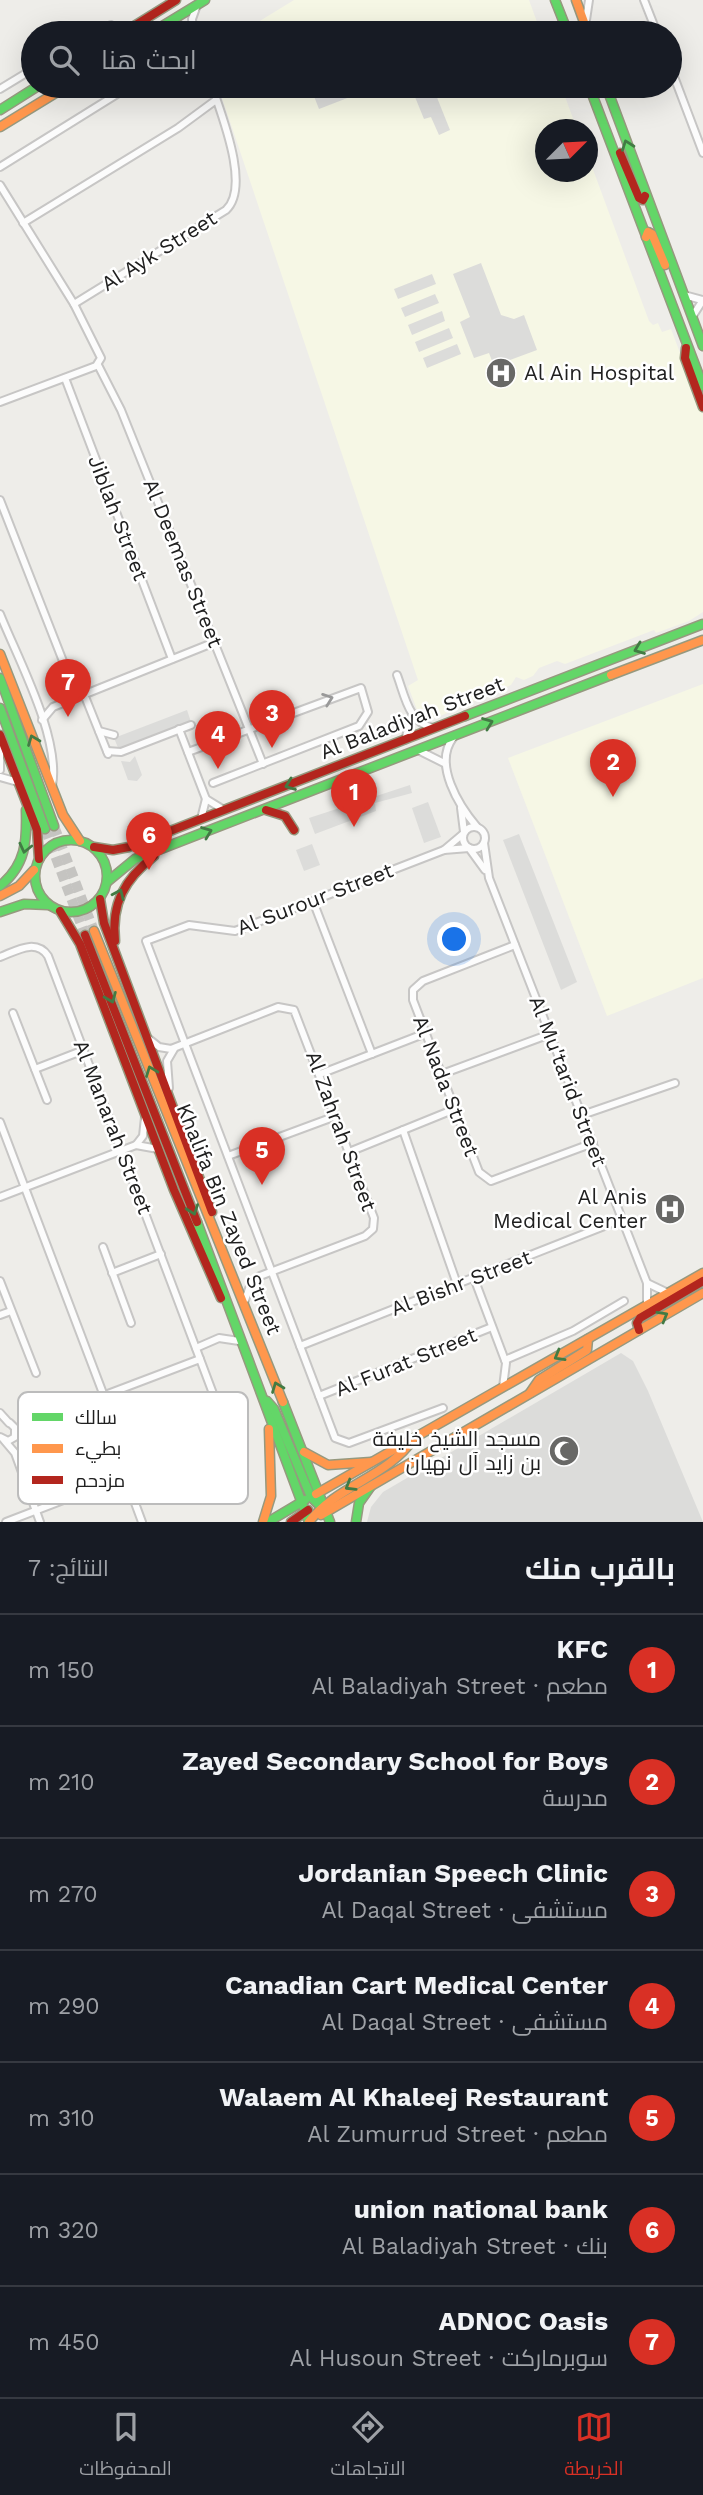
<!DOCTYPE html>
<html lang="ar">
<head>
<meta charset="utf-8">
<style>
	:root { --surface:#171b24; --page:#20242c; --text:#f1f3f6; --muted:#9ea1a6; --line:#363941; --accent:#d93025 }
	body { margin:0; font-family:"Work Sans",Cairo,sans-serif; background:var(--page); color:var(--text); direction:rtl }
	.compass { position:absolute; left:535px; top:119px; width:63px; height:63px; border-radius:50%; background:var(--surface); box-shadow:0 7px 28px #0002; rotate:66deg }
	.you { position:absolute; left:455px; top:940px; width:24px; height:24px; margin:-18px; border:5px solid #fff; border-radius:50%; background:#1a73e8; box-shadow:0 0 0 10px #1a73e833 }
	.badge { display:grid; place-items:center; width:46px; height:46px; border-radius:50%; background:var(--accent); color:#fff; font-size:23px; font-weight:700 }
	.pin { position:absolute; translate:-50% -58px; filter:drop-shadow(0 2px 4px #0008) }
	.pin::after { content:''; position:absolute; top:37px; width:24px; height:21px; background:inherit; clip-path:polygon(0 0,100% 0,50% 100%) }
	.list { margin:0; padding:0; list-style:none }
	h2 { display:flex; justify-content:space-between; align-items:center; height:91px; margin:0; padding:0 28px; font-size:30px }
	h2 small { font-size:23px; font-weight:400; color:var(--muted) }
	.list li { display:grid; grid-template-columns:46px 1fr auto; gap:21px; align-items:center; box-sizing:border-box; height:112px; padding:0 28px; border-top:2px solid var(--line) }
	.list b { display:block; font-size:26px; white-space:nowrap }
	.list p { margin:0; font-size:23px; white-space:nowrap; color:var(--muted) }
	.list em { font-size:23px; font-style:normal; color:var(--muted) }
	.icon { flex:none; width:38px; height:38px; fill:none; stroke:currentColor; stroke-width:2; stroke-linecap:round; stroke-linejoin:round }
	.map { position:relative; flex:none; width:703px; height:1522px; overflow:hidden; direction:ltr }
	.search { position:absolute; background:var(--surface); box-shadow:0 7px 28px #0002; left:21px; right:21px; top:21px; height:77px; display:flex; align-items:center; gap:18px; box-sizing:border-box; padding:0 24px; border-radius:38px; color:var(--muted); font-size:26px }
	.sheet { height:875px; background:var(--surface) }
	nav { display:flex; justify-content:space-around; align-items:center; box-sizing:border-box; height:98px; border-top:2px solid var(--line); background:var(--surface); font-size:19px; color:var(--muted) }
	nav a { display:grid; justify-items:center; gap:4px }
	nav .on { color:var(--accent) }
	.map>svg:first-child { display:block }
	.education { fill:#f6f7e5 }
	.religious { fill:#dcdcda }
	.lines { fill:none; stroke-linecap:round; stroke-linejoin:round }
	.highway-tunnel { stroke:#c5c4c1; stroke-width:10; stroke-dasharray:10 5; stroke-linecap:butt }
	.street-casing { stroke:#c7c6c5; stroke-width:10 }
	.fast-casing { stroke:#96997f; stroke-width:11 }
	.slow-casing { stroke:#96997f; stroke-width:11 }
	.jam-casing { stroke:#96997f; stroke-width:11 }
	.street { stroke:#fcfcfc; stroke-width:6 }
	.fast { stroke:#63d668; stroke-width:8 }
	.slow { stroke:#ff974d; stroke-width:8 }
	.jam { stroke:#b3261e; stroke-width:8 }
	.oneway { stroke:#427b44 }
	.oneway2 { stroke:#999 }
	.labels { text-anchor:middle; stroke-width:5; stroke-linejoin:round; paint-order:stroke }
	.street-label { font-size:21px; fill:#202020; stroke:#fff }
	.poi-label { font-size:21px; fill:#202020; stroke:#fff; text-anchor:end }
	.key { fill:#fff; stroke:#bcbcbc; stroke-width:2 }
	.key-label { font-size:19px; fill:#202020 }
</style>
</head>
<body>
<div class="map">
<svg width="703" height="1522" viewBox="0 0 703 1522">
	<rect width="100%" height="100%" fill="#eeede9"/>
	<g class="education">
		<polygon points="294,0 529,0 541,33 240,33"/>
		<polygon points="218,86 561,86 577,129 546,130 546,172 588,172 588,156 649,321 653,325 658,323 662,332 671,329 703,414 703,612 689,621 656,633 654,630 565,664 557,661 539,668 533,676 524,680 516,677 511,685 438,717 426,719 419,715 408,686 418,680"/>
		<polygon points="703,684 703,978 607,1016 508,758"/>
	</g>
	<g class="religious">
		<polygon points="310,86 346,86 350,97 319,109"/>
		<polygon points="434,90 450,130 439,135 431,117 424,119 415,97"/>
		<polygon points="481,263 501,315 514,319 524,315 537,350 494,366 489,353 474,358 460,322 470,317 453,274"/>
		<polygon points="432,274 436,284 398,299 394,289"/>
		<polygon points="435,294 439,303 405,317 401,308"/>
		<polygon points="442,311 445,321 412,335 408,325"/>
		<polygon points="449,328 453,338 419,352 415,342"/>
		<polygon points="457,344 461,354 427,368 423,358"/>
		<polygon points="187,710 191,722 119,750 114,738"/>
		<polygon points="135,756 142,775 137,781 128,780 121,761 130,762"/>
		<polygon points="410,785 412,793 375,803 376,811 315,834 309,818"/>
		<polygon points="428,802 441,837 424,843 412,808"/>
		<polygon points="519,834 577,982 561,990 503,840"/>
		<polygon points="312,844 320,865 304,871 296,850"/>
		<polygon points="621,1353 633,1361 648,1391 703,1522 367,1522 371,1507 383,1492"/>
	</g>
	<g class="lines">
		<g class="highway-tunnel">
			<polyline points="54,826 94,931"/>
			<polyline points="45,829 85,935"/>
		</g>
		<g class="street-casing">
			<g id="street">
				<polyline points="644,0 657,33"/>
				<polyline points="586,20 589,0"/>
				<polyline points="169,22 192,29"/>
				<polyline points="93,33 111,25 122,33"/>
				<polyline points="193,33 192,19 197,5"/>
				<polyline points="670,66 703,153"/>
				<polyline points="0,89 33,69"/>
				<polyline points="0,167 130,86"/>
				<polyline points="0,185 74,304 101,358 96,366 0,402"/>
				<polyline points="23,223 178,128 216,100"/>
				<polyline points="684,295 702,300"/>
				<path d="M74 304 226 210C251 187 221 114 212 86"/>
				<polyline points="692,317 703,300"/>
				<polyline points="98,365 121,410 263,764"/>
				<polyline points="65,378 172,659"/>
				<polyline points="0,500 77,697"/>
				<path d="M0 614C18 659 61 738 52 786"/>
				<path d="M397 675C405 696 408 722 433 728"/>
				<polyline points="84,694 108,754"/>
				<polyline points="42,720 53,707 215,642"/>
				<polyline points="179,729 206,799 224,810"/>
				<polyline points="99,731 114,735"/>
				<path d="M453 738C433 764 459 806 477 827"/>
				<polyline points="405,740 412,715"/>
				<polyline points="0,747 0,770"/>
				<polyline points="418,750 444,763"/>
				<polyline points="107,751 121,752 191,725"/>
				<polyline points="188,752 361,688 368,712 359,726 213,783"/>
				<polyline points="0,777 18,782"/>
				<polyline points="461,808 464,832"/>
				<polyline points="201,819 206,799"/>
				<circle cx="474" cy="838" r="11"/>
				<polyline points="484,843 489,878 647,1283 647,1306"/>
				<polyline points="469,848 485,870"/>
				<polyline points="444,850 463,834"/>
				<polyline points="313,901 372,1054"/>
				<polyline points="515,945 423,981 413,990 413,1000 479,1172 491,1181 593,1143"/>
				<path d="M0 957C16 951 36 938 48 956L226 1428 223 1436 217 1441 6 1522"/>
				<polyline points="13,1013 47,1100"/>
				<polyline points="149,1039 159,1047 171,1049 278,1007 294,1010 374,1218 373,1229 365,1236 260,1276 250,1286 245,1300"/>
				<polyline points="35,1069 84,1050"/>
				<polyline points="320,1074 426,1033"/>
				<polyline points="442,1074 550,1034"/>
				<polyline points="169,1088 167,1061 174,1049"/>
				<polyline points="582,1115 675,1083"/>
				<polyline points="0,1122 104,1396"/>
				<polyline points="403,1130 457,1284"/>
				<polyline points="136,1145 158,1149"/>
				<polyline points="349,1152 455,1109"/>
				<polyline points="228,1156 336,1116"/>
				<polyline points="0,1197 136,1145 143,1136 145,1117"/>
				<polyline points="103,1247 131,1323"/>
				<polyline points="112,1273 161,1254"/>
				<polyline points="474,1278 506,1363 503,1387"/>
				<polyline points="0,1281 36,1373"/>
				<polyline points="647,1283 668,1293"/>
				<polyline points="0,1315 11,1311"/>
				<polyline points="300,1346 622,1219"/>
				<polyline points="196,1348 219,1338 239,1341"/>
				<polyline points="505,1360 573,1331 624,1301"/>
				<polyline points="319,1396 492,1327"/>
				<polyline points="443,1408 349,1443 335,1438 146,941 189,925 235,931 444,850 469,848"/>
				<polyline points="0,1413 9,1423"/>
				<polyline points="15,1435 26,1425 200,1359"/>
				<polyline points="0,1437 8,1441 15,1437 15,1428 10,1423"/>
				<polyline points="4,1440 15,1453 40,1522"/>
				<polyline points="125,1476 142,1522"/>
			</g>
		</g>
		<g class="fast-casing">
			<g id="fast">
				<polyline points="555,0 568,33"/>
				<polyline points="151,33 205,0"/>
				<polyline points="589,86 703,386"/>
				<polyline points="606,86 703,346"/>
				<polyline points="0,110 38,86"/>
				<polyline points="0,678 54,826"/>
				<polyline points="0,708 45,829"/>
				<polyline points="465,716 703,624"/>
				<circle cx="71" cy="876" r="36"/>
				<polyline points="107,882 135,859 611,675"/>
				<path d="M0 886C26 865 27 841 26 810"/>
				<polyline points="0,912 24,904 48,905"/>
				<polyline points="197,1222 309,1522"/>
				<polyline points="267,1401 274,1409 311,1497 324,1510"/>
				<polyline points="283,1402 330,1522"/>
				<polyline points="268,1522 305,1500"/>
				<polyline points="356,1522 359,1503 371,1486"/>
			</g>
		</g>
		<g class="slow-casing">
			<g id="slow">
				<polyline points="576,0 588,33"/>
				<polyline points="0,127 67,86"/>
				<polyline points="646,237 648,232 652,234 665,265"/>
				<polyline points="0,654 63,815 80,841"/>
				<polyline points="611,675 703,640"/>
				<polyline points="0,896 19,886 34,870"/>
				<polyline points="94,931 283,1402"/>
				<polyline points="530,1393 539,1380 587,1350 588,1339"/>
				<polyline points="304,1452 328,1465 371,1462"/>
				<polyline points="316,1494 703,1273"/>
				<polyline points="321,1515 703,1293"/>
				<polyline points="263,1522 271,1496 269,1429"/>
				<path d="M309 1522C337 1485 388 1477 414 1438"/>
			</g>
		</g>
		<g class="jam-casing">
			<g id="jam">
				<polyline points="123,33 176,0"/>
				<polyline points="620,153 639,198 643,200 645,196"/>
				<polyline points="686,348 685,358 703,407"/>
				<polyline points="0,735 37,830 39,859"/>
				<polyline points="266,810 285,816 294,830"/>
				<polyline points="94,847 113,850 129,847 465,716"/>
				<polyline points="100,899 104,923 212,1212"/>
				<polyline points="60,911 80,944 174,1190 221,1298"/>
				<polyline points="85,935 197,1222"/>
				<path d="M115 941C111 903 125 879 154 856"/>
				<polyline points="639,1330 637,1323 640,1318 703,1281"/>
				<polyline points="291,1522 308,1510"/>
			</g>
		</g>
		<use href="#street" class="street"/>
		<use href="#fast" class="fast"/>
		<use href="#slow" class="slow"/>
		<use href="#jam" class="jam"/>
	</g>
	<defs><path id="oneway-chevron" d="M-2-3.5L2.5 0L-2 3.5" fill="none" stroke-width="1.6" stroke-linecap="round" stroke-linejoin="round" transform="scale(1.75)"/></defs>
	<g class="oneway">
		<use href="#oneway-chevron" transform="translate(627 145) rotate(-110)"/>
		<use href="#oneway-chevron" transform="translate(639 649) rotate(159)"/>
		<use href="#oneway-chevron" transform="translate(488 723) rotate(-21)"/>
		<use href="#oneway-chevron" transform="translate(33 740) rotate(-111)"/>
		<use href="#oneway-chevron" transform="translate(290 785) rotate(159)"/>
		<use href="#oneway-chevron" transform="translate(207 832) rotate(-21)"/>
		<use href="#oneway-chevron" transform="translate(25 848) rotate(103)"/>
		<use href="#oneway-chevron" transform="translate(119 894) rotate(-66)"/>
		<use href="#oneway-chevron" transform="translate(111 998) rotate(68)"/>
		<use href="#oneway-chevron" transform="translate(151 1071) rotate(-111)"/>
		<use href="#oneway-chevron" transform="translate(193 1210) rotate(70)"/>
		<use href="#oneway-chevron" transform="translate(663 1316) rotate(-30)"/>
		<use href="#oneway-chevron" transform="translate(559 1356) rotate(150)"/>
		<use href="#oneway-chevron" transform="translate(277 1387) rotate(-111)"/>
		<use href="#oneway-chevron" transform="translate(350 1486) rotate(149)"/>
	</g>
	<use class="oneway2" href="#oneway-chevron" transform="translate(328 699) rotate(-20)"/>
	<defs>
		<g id="hospital-disc" transform="scale(1.575)"><circle r="9.5" fill="#686866" stroke="#fff"/><path d="M-5-5h3v3.5h4V-5h3V5h-3V1.5h-4V5h-3Z" fill="#fff"/></g>
		<g id="mosque-disc" transform="scale(1.575)"><circle r="9.5" fill="#686866" stroke="#fff"/><path d="M3.5-4.9A6 6 0 1 0 3.5 4.9A5 5 0 1 1 3.5-4.9Z" fill="#fff"/></g>
	</defs>
	<g fill-rule="evenodd">
		<use href="#hospital-disc" x="501" y="373"/>
		<use href="#hospital-disc" x="670" y="1209"/>
		<use href="#mosque-disc" x="564" y="1451"/>
	</g>
	<g class="labels">
		<g class="street-label">
			<text transform="translate(159 251) rotate(-32)" y="7">Al Ayk Street</text>
			<text transform="translate(118 518) rotate(69)" y="7">Jiblah Street</text>
			<text transform="translate(183 563) rotate(68)" y="7">Al Deemas Street</text>
			<text transform="translate(412 718) rotate(-21)" y="7">Al Baladiyah Street</text>
			<text transform="translate(315 899) rotate(-21)" y="7">Al Surour Street</text>
			<text transform="translate(568 1081) rotate(69)" y="7">Al Mu'tarid Street</text>
			<text transform="translate(446 1086) rotate(69)" y="7">Al Nada Street</text>
			<text transform="translate(113 1127) rotate(69)" y="7">Al Manarah Street</text>
			<text transform="translate(341 1131) rotate(70)" y="7">Al Zahrah Street</text>
			<text transform="translate(229 1219) rotate(68)" y="7">Khalifa Bin Zayed Street</text>
			<text transform="translate(461 1283) rotate(-21)" y="7">Al Bishr Street</text>
			<text transform="translate(406 1362) rotate(-22)" y="7">Al Furat Street</text>
		</g>
		<g class="poi-label">
			<text x="524" y="380" text-anchor="start">Al Ain Hospital</text>
			<text x="647" y="1204">Al Anis<tspan x="647" dy="24">Medical Center</tspan></text>
			<text x="541" y="1446">مسجد الشيخ خليفة<tspan x="541" dy="24">بن زايد آل نهيان</tspan></text>
		</g>
	</g>
	<rect x="18" y="1392" width="230" height="112" rx="10" class="key"/>
	<rect x="32" y="1413" width="31" height="8" fill="#63d668"/>
	<rect x="32" y="1444" width="31" height="9" fill="#ff974d"/>
	<rect x="32" y="1476" width="31" height="8" fill="#b3261e"/>
	<g class="key-label">
		<text x="75" y="1424">سالك</text>
		<text x="75" y="1455">بطيء</text>
		<text x="75" y="1487">مزدحم</text>
	</g>
</svg>
<svg class="compass" viewBox="-18 -18 36 36"><path d="M0-13l5 13h-10z" fill="#e53935"/><path d="M0 13l5-13h-10z" fill="#9ea1a6"/></svg>
<div class="you"></div>
<div class="pin badge" style="left:354px;top:827px">1</div>
<div class="pin badge" style="left:613px;top:797px">2</div>
<div class="pin badge" style="left:272px;top:748px">3</div>
<div class="pin badge" style="left:218px;top:769px">4</div>
<div class="pin badge" style="left:262px;top:1185px">5</div>
<div class="pin badge" style="left:149px;top:870px">6</div>
<div class="pin badge" style="left:68px;top:717px">7</div>
<div class="search"><svg class="icon" aria-label="search" viewBox="0 0 24 24"><circle cx="10" cy="10" r="6"/><path d="M15 15l6 6"/></svg>ابحث هنا</div>
</div>
<section class="sheet">
<h2>بالقرب منك<small>النتائج: 7</small></h2>
<ul class="list">
<li><span class="badge">1</span><div><b>KFC</b><p>مطعم · Al Baladiyah Street</p></div><em>150 m</em></li>
<li><span class="badge">2</span><div><b>Zayed Secondary School for Boys</b><p>مدرسة</p></div><em>210 m</em></li>
<li><span class="badge">3</span><div><b>Jordanian Speech Clinic</b><p>مستشفى · Al Daqal Street</p></div><em>270 m</em></li>
<li><span class="badge">4</span><div><b>Canadian Cart Medical Center</b><p>مستشفى · Al Daqal Street</p></div><em>290 m</em></li>
<li><span class="badge">5</span><div><b>Walaem Al Khaleej Restaurant</b><p>مطعم · Al Zumurrud Street</p></div><em>310 m</em></li>
<li><span class="badge">6</span><div><b>union national bank</b><p>بنك · Al Baladiyah Street</p></div><em>320 m</em></li>
<li><span class="badge">7</span><div><b>ADNOC Oasis</b><p>سوبرماركت · Al Husoun Street</p></div><em>450 m</em></li>
</ul>
</section>
<nav>
<a class="on"><svg class="icon" aria-label="map" viewBox="0 0 24 24"><path d="M3 6l6-2 6 2 6-2v14l-6 2-6-2-6 2zM9 4v14M15 6v14"/></svg>الخريطة</a>
<a><svg class="icon" aria-label="directions" viewBox="0 0 24 24"><path d="M12 3l9 9-9 9-9-9zM9 14v-3h6M13 9l2 2-2 2"/></svg>الاتجاهات</a>
<a><svg class="icon" aria-label="saved" viewBox="0 0 24 24"><path d="M7 4h10v16l-5-4-5 4z"/></svg>المحفوظات</a>
</nav>
</body>
</html>
